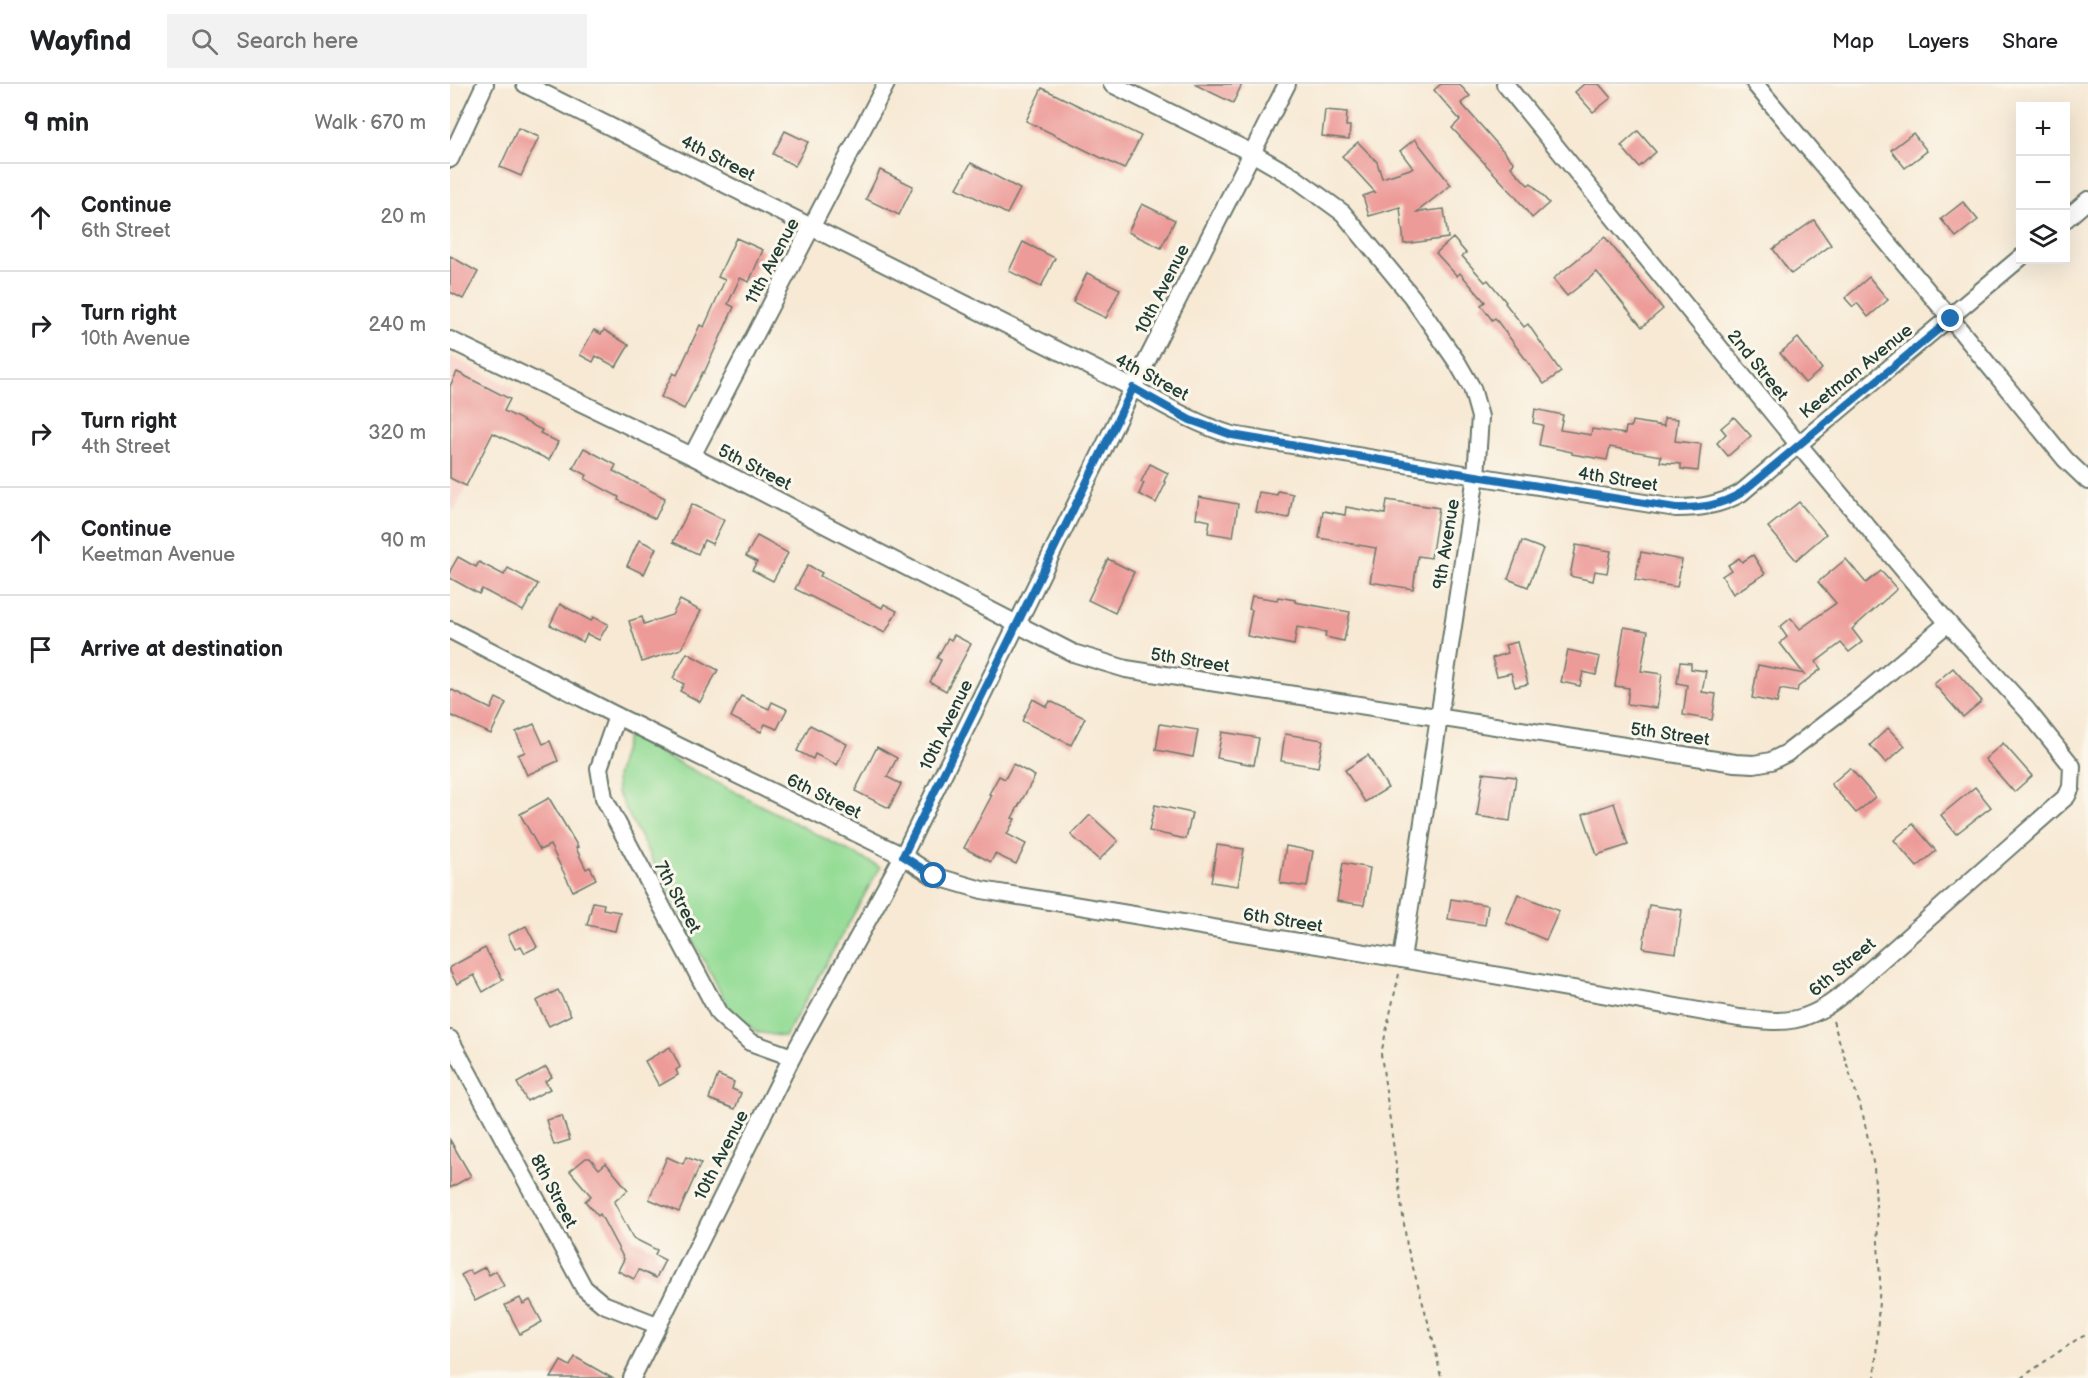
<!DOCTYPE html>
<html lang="en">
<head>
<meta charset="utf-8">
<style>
	:root { --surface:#fff; --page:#f2f2f2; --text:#202124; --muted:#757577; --line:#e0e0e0 }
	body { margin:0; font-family:"Balsamiq Sans",sans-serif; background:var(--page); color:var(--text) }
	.controls { position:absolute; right:18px; top:18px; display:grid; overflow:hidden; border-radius:0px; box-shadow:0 6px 24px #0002 }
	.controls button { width:54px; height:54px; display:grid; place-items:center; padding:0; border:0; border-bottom:2px solid var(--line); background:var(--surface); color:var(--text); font:30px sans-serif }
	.stop { position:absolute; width:18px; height:18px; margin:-14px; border:4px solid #1f6fb2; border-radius:50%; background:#fff }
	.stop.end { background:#1f6fb2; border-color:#fff; box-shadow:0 2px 6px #0008 }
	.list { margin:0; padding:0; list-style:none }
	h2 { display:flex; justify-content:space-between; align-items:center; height:78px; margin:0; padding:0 24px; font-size:26px }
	h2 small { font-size:20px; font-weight:400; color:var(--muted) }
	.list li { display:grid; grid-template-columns:39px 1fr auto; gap:18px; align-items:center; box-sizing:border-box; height:108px; padding:0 24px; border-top:2px solid var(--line) }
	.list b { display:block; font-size:22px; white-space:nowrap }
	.list p { margin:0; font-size:20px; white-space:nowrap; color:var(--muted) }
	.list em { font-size:20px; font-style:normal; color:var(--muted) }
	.icon { flex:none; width:33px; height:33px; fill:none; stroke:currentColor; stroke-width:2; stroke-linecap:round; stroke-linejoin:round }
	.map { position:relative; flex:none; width:1638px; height:1294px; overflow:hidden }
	header { display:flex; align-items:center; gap:36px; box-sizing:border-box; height:84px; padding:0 30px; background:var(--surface); border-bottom:2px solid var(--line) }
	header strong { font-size:28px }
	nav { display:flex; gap:33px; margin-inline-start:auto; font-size:21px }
	.search { width:420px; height:54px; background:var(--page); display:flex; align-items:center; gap:15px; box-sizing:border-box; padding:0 21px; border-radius:0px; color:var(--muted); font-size:22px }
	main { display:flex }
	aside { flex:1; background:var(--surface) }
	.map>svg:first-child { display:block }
	.built { fill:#f7d1c9 }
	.green { fill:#95dc96; stroke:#5a8c65; stroke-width:1.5 }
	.building { fill:#ed9b99 }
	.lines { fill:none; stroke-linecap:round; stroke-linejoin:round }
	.minor-casing { stroke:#6b796c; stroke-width:20 }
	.path { stroke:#6b796c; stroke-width:2; stroke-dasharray:4.5 4.5; stroke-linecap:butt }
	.minor { stroke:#fff; stroke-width:16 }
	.route { stroke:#1f6fb2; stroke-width:8 }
	.labels { text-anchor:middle; stroke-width:6; stroke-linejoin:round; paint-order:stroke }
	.street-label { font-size:18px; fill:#1f3d34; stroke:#fbf7ec }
</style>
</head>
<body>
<header>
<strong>Wayfind</strong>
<div class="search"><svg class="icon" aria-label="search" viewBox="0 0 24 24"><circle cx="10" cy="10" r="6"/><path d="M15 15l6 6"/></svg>Search here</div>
<nav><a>Map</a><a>Layers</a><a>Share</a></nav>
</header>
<main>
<aside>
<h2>9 min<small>Walk · 670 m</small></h2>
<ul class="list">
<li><svg class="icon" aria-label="ahead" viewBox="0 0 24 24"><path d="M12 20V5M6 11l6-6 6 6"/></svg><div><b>Continue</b><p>6th Street</p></div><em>20 m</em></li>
<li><svg class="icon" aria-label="right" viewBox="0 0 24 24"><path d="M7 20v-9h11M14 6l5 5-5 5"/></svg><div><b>Turn right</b><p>10th Avenue</p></div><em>240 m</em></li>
<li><svg class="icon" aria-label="right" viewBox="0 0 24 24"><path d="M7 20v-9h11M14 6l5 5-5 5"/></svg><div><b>Turn right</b><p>4th Street</p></div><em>320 m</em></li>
<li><svg class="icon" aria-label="ahead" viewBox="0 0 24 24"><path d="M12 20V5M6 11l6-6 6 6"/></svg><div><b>Continue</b><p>Keetman Avenue</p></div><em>90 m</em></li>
<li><svg class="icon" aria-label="arrive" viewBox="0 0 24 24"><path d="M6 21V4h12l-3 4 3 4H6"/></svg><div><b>Arrive at destination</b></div></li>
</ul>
</aside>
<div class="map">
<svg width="1638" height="1294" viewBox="0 0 1638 1294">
	<rect width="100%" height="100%" fill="#fbf7ec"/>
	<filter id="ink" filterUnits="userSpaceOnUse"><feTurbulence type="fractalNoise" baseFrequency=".0167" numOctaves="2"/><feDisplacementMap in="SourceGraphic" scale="12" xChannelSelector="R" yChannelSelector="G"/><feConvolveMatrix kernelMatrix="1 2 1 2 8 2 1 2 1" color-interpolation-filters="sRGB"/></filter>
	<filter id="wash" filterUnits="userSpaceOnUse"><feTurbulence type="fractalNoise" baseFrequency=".008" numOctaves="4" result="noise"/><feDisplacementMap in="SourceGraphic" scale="24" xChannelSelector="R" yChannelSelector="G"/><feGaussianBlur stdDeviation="1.35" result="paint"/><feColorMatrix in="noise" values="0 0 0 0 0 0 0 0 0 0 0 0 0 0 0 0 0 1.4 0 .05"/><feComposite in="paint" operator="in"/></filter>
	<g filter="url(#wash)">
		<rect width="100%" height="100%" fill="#f7e9d4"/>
		<polygon class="built" points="0,272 65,305 5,426 0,423"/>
		<polygon class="green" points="177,652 430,783 335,953 307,948 279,925 167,708 166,693"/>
		<g id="blocks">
			<g class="building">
				<polygon points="744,0 792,0 783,19"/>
				<polygon points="991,0 1009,0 1020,12 1011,19 1064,79 1061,83 1078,101 1081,99 1099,119 1082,134 1065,112 1002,44 1010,36 984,6"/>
				<polygon points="1134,0 1149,0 1161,14 1143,28 1125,8"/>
				<polygon points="592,4 691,52 674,85 576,37"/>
				<polygon points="875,26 897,28 896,42 900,42 899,55 872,52"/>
				<polygon points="68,44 89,53 71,92 50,83"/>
				<polygon points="335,47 358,58 345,82 323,70"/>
				<polygon points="1188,47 1206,68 1189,83 1171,62"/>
				<polygon points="1463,49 1477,67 1455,84 1441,66"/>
				<polygon points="965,55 1001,101 967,128 994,125 998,154 954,160 950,123 919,132 913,112 925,108 892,72 908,58 927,78 932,94 963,84 950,67"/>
				<polygon points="521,79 570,105 557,130 507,104"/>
				<polygon points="430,86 463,102 449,131 416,115"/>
				<polygon points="1513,118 1528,136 1506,153 1491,135"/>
				<polygon points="692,120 725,136 711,164 678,148"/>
				<polygon points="1364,136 1381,161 1341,190 1323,165"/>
				<polygon points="1155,153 1213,225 1192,243 1147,188 1117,212 1103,195"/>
				<polygon points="286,154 313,166 299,198 290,194 278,220 284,223 254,289 253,288 234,325 211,313 223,289 227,291 250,241 254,243 275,196 268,193"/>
				<polygon points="1003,154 1016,169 1012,172 1035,198 1038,196 1056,218 1055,219 1074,243 1078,240 1111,288 1094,300 1045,234 1042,236 1031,221 1035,218 1010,189 1007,192 986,169"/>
				<polygon points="573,158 605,174 591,203 559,187"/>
				<polygon points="0,172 28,188 13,215 0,208"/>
				<polygon points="637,189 670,205 656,234 623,218"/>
				<polygon points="1419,193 1438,216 1418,233 1407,219 1403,223 1395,214"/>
				<polygon points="144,246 151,250 154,246 179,261 166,283 146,272 143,278 130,271"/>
				<polygon points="1348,254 1372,285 1355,299 1330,269"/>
				<polygon points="7,288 60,315 54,327 92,346 90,349 108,358 99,376 43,349 16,402 0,394 0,302"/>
				<polygon points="1085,325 1113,331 1110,346 1141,351 1142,345 1175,350 1176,343 1181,343 1182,337 1214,342 1214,334 1228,335 1225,357 1251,360 1248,387 1231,385 1231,380 1210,378 1211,372 1160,363 1157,376 1122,370 1122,368 1089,361 1093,341 1083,339"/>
				<polygon points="1284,333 1301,352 1278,372 1267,359 1276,350 1271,344"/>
				<polygon points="134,364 166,381 163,387 215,414 205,435 168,416 169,413 135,395 137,391 123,384"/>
				<polygon points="700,380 718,389 714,397 716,399 706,419 689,410 694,399 691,398"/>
				<polygon points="828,407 843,410 839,434 805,428 809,408 827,411"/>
				<polygon points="749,413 788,420 783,453 758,449 760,437 746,434"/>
				<polygon points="937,416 989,424 981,474 968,472 963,505 920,498 926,464 869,454 873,427 895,431 896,423 935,430"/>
				<polygon points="1349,418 1376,450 1346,476 1318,443"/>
				<polygon points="242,420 274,436 262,460 254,456 248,470 223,458"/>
				<polygon points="307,452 338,469 323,497 302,486 307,478 296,472"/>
				<polygon points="189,456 206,464 194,490 177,482"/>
				<polygon points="1072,457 1093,465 1078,503 1058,495"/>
				<polygon points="1126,461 1161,467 1157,489 1145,487 1143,497 1120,492"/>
				<polygon points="1191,468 1232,476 1227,503 1185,496"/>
				<polygon points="1303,471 1315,490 1283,510 1272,492 1281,486 1278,481 1289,474 1292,478"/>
				<polygon points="8,473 26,483 29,478 54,491 58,484 88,500 73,527 32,505 29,510 0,494 0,487"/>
				<polygon points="658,475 684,488 665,529 638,516"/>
				<polygon points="1396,475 1416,499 1431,487 1447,505 1402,545 1412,558 1399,568 1391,559 1366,578 1371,585 1348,603 1347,608 1330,605 1327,619 1302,614 1308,581 1354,590 1330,559 1337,553 1330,543 1341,534 1350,545 1386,519 1368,498"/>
				<polygon points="358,481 372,489 370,492 414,515 432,524 434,520 447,527 435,549 345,505"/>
				<polygon points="802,512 827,516 828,513 845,516 845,518 900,528 894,557 875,553 876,548 847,543 844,561 797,552 802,526 799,525"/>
				<polygon points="230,516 251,527 231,565 192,578 179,537 192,533 194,540 222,531"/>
				<polygon points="110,520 141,537 143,533 158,540 149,556 137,550 133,558 100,541"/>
				<polygon points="1174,543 1198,547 1191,587 1212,590 1207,624 1177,620 1179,604 1165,602"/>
				<polygon points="504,551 521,560 496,607 480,598 491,576 487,574 498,554 501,556"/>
				<polygon points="1067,558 1078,600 1065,603 1061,589 1047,592 1042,574 1058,569 1055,561"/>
				<polygon points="1118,566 1150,573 1146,591 1133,588 1130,602 1111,598"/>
				<polygon points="237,569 268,586 250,618 230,607 234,600 223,594"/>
				<polygon points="1230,578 1241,579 1241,585 1256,587 1252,608 1266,610 1262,636 1233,631 1237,601 1227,599"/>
				<polygon points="1503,584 1532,617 1513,633 1484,600"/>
				<polygon points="0,605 41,625 46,614 56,619 41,650 0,631"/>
				<polygon points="291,612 319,625 322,618 337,625 327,645 315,640 311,648 281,633"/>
				<polygon points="583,615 597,623 600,617 635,634 621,661 572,637"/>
				<polygon points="84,640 93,660 100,657 108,677 77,691 68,671 75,668 66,648"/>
				<polygon points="710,640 748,646 743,673 706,666"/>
				<polygon points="360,641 397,660 387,681 365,670 363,675 347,667"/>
				<polygon points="1438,644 1455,662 1436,679 1420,661"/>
				<polygon points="772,648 809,654 804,681 767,674"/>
				<polygon points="835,650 873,656 868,683 831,677"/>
				<polygon points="1553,659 1582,692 1564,708 1535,675"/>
				<polygon points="427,663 447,674 437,693 451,700 439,724 405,707"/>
				<polygon points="918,671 938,704 915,718 895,686"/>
				<polygon points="563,680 585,692 562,734 565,735 557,750 576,760 566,780 545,770 541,778 514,764 542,711 539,710 549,692 555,695"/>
				<polygon points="1400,684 1425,713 1406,729 1381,700"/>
				<polygon points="1033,689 1066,693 1060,737 1027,732"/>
				<polygon points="1525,703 1541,723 1506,750 1491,731"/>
				<polygon points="99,714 128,763 126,764 136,785 140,783 146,795 123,807 100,761 90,766 70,730"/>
				<polygon points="1164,719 1178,761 1147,771 1133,730"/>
				<polygon points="705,721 742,729 736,755 699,747"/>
				<polygon points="640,731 668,757 649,776 621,751"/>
				<polygon points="1463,740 1486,767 1467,783 1444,756"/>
				<polygon points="767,761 794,765 788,802 761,798"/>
				<polygon points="836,762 863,767 857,803 830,799"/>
				<polygon points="893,779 920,784 914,821 887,817"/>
				<polygon points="1068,810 1109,827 1096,856 1056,839"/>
				<polygon points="1001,815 1038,821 1035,841 998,835"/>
				<polygon points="143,818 154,820 153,825 170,828 165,847 137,841"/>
				<polygon points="1199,821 1232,826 1226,869 1193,864"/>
				<polygon points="76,842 87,863 75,869 71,862 65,865 58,851"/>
				<polygon points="35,864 53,896 33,908 24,891 7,900 0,887 0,883"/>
				<polygon points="108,906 121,931 99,942 86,917"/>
				<polygon points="220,963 230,983 226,986 228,991 209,1002 195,977"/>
				<polygon points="96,983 102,993 95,997 100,1005 77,1017 67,999"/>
				<polygon points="268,991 284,998 282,1005 291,1009 285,1025 259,1015"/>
				<polygon points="112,1032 120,1056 104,1061 96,1036"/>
				<polygon points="0,1056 21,1092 0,1104"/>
				<polygon points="217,1073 233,1080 236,1073 251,1079 229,1128 199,1115"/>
				<polygon points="136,1074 140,1074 149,1085 156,1079 178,1106 164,1118 183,1154 207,1166 205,1171 215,1176 206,1194 189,1186 184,1195 168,1187 174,1175 150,1130 148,1132 135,1117 141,1112 120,1087"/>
				<polygon points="35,1183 39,1191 46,1187 54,1202 25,1217 11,1191 20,1186 22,1190"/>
				<polygon points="70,1214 73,1220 80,1216 92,1238 70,1250 55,1221"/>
				<polygon points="125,1273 162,1294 101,1294 111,1277 120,1282"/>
			</g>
		</g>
	</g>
	<g filter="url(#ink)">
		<use href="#blocks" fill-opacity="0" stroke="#6b796c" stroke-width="1.5"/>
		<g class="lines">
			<g class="minor-casing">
				<g id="minor">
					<path d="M75 0 683 304C716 322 746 340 782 351L1026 392 1226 424C1250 424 1270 421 1291 409L1570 174"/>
					<polyline points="662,0 802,69 845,94 893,129 962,213 1007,278 1022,304 1030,333 1026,392 952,875"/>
					<polyline points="1305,0 1501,235 1615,375 1638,397"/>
					<polyline points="0,75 35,0"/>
					<polyline points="1616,135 1638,116"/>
					<polyline points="0,256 242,372 623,569 676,585 1285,679 1304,680 1321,677 1337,669 1411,612 1498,539"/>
					<polyline points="242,372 436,0"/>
					<path d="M0 546 167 632 453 772 484 792 532 806 952 875 1289 934C1334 939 1356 941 1393 910L1617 712 1621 703 1622 682 1577 626 1498 539 1348 360 1055 0"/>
					<polyline points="167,632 149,684 154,714 269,930 300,958 342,973"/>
					<polyline points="0,955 134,1204 153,1220 207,1241"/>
					<polyline points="182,1294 342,973 453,772 683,304 837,0"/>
				</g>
			</g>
			<g class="path">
				<polyline points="949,890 931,970 957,1162 985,1263 991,1294"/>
				<polyline points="1383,937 1413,1031 1424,1083 1430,1196 1425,1294"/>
				<polyline points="1571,1294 1626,1256 1638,1250"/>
			</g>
			<use href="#minor" class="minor"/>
		</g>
	</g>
	<g class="lines" filter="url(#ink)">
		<path class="route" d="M484 792 453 772 683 304 740 336 782 351 1026 392 1226 424C1250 424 1270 422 1291 409L1501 235"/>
	</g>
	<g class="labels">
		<g class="street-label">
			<text transform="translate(268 74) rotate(27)" y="6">4th Street</text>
			<text transform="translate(322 177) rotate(-62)" y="6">11th Avenue</text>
			<text transform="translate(712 205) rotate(-63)" y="6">10th Avenue</text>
			<text transform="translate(1308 281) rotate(51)" y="6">2nd Street</text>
			<text transform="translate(1406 287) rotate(-39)" y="6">Keetman Avenue</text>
			<text transform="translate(702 293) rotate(28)" y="6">4th Street</text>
			<text transform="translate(305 383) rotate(27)" y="6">5th Street</text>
			<text transform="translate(1168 395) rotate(9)" y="6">4th Street</text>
			<text transform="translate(996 460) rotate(-81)" y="6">9th Avenue</text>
			<text transform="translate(740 576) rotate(9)" y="6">5th Street</text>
			<text transform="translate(496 641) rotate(-64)" y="6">10th Avenue</text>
			<text transform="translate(1220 650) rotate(8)" y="6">5th Street</text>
			<text transform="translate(374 712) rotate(26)" y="6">6th Street</text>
			<text transform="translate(228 813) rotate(62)" y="6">7th Street</text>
			<text transform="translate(833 836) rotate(9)" y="6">6th Street</text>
			<text transform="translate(1392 883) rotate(-40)" y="6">6th Street</text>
			<text transform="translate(271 1071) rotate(-63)" y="6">10th Avenue</text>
			<text transform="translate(104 1107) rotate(62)" y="6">8th Street</text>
		</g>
	</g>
</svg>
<div class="controls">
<button>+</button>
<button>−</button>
<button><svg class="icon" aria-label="layers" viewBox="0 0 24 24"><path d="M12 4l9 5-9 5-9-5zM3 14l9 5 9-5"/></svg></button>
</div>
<div class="stop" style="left:484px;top:792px"></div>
<div class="stop end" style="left:1501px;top:235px"></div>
</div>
</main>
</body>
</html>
